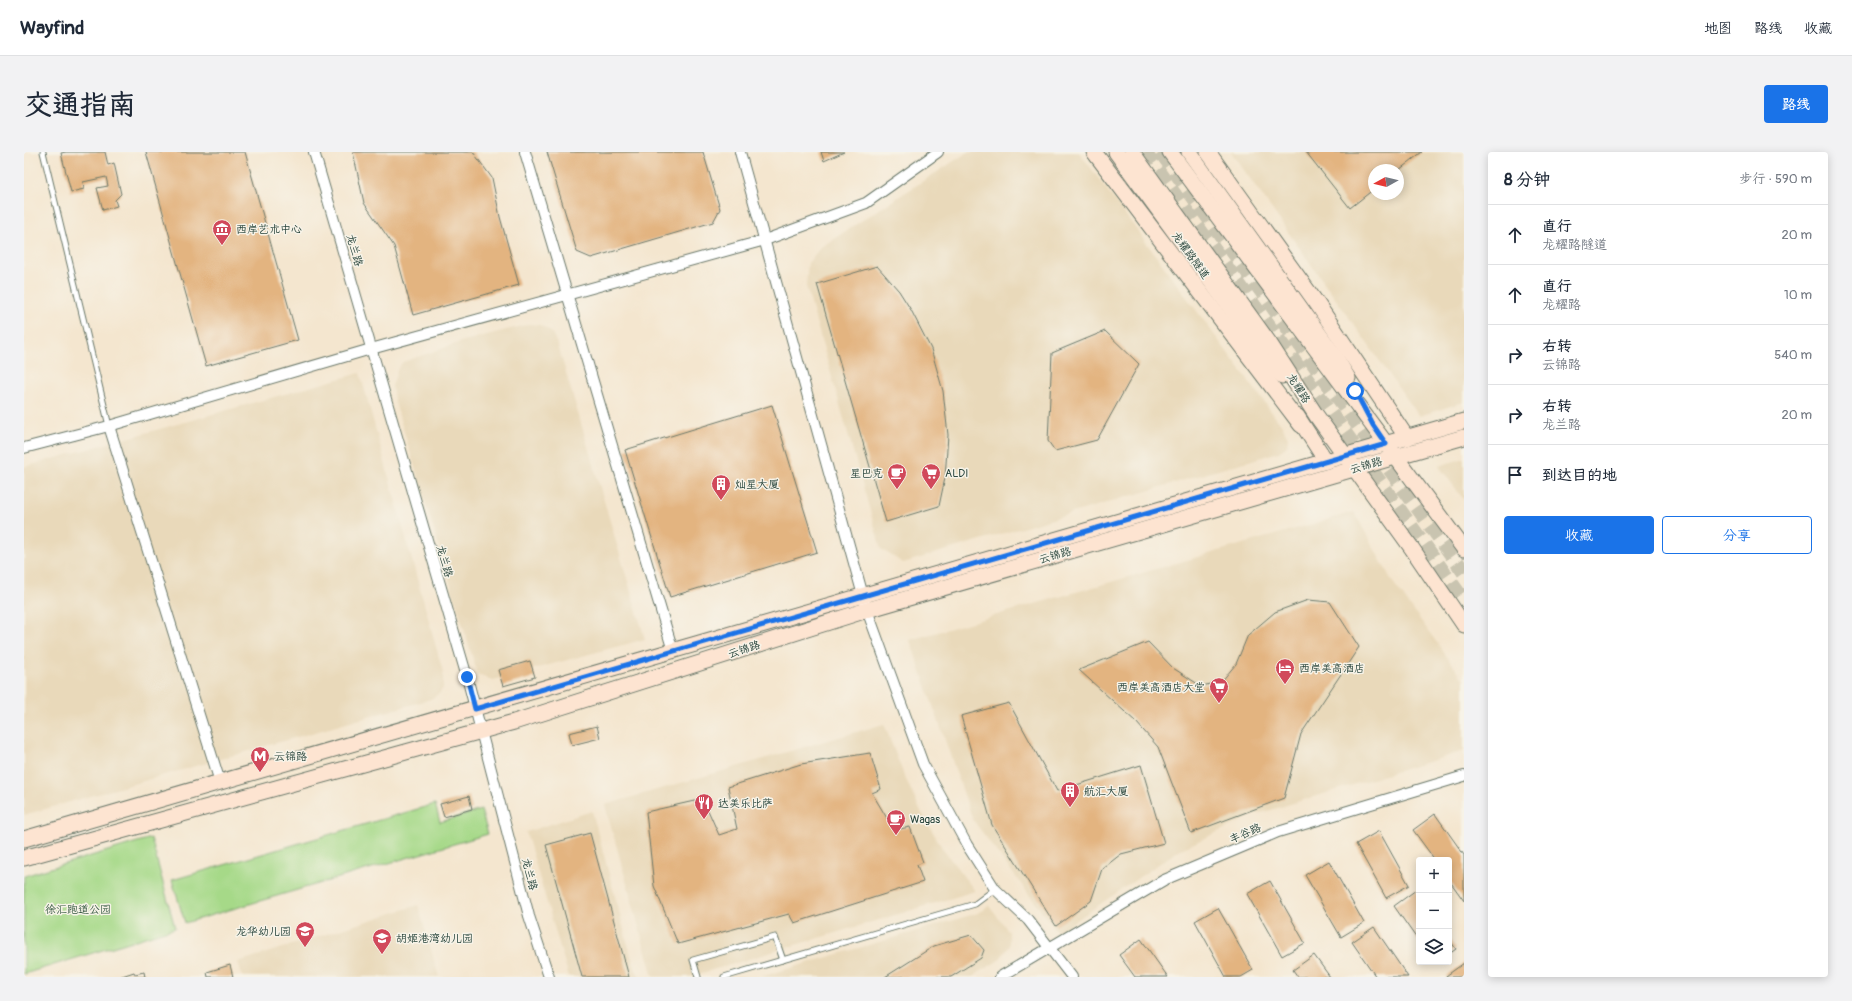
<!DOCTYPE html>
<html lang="zh">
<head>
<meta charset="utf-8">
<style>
	:root { --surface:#fff; --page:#f2f2f3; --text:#1f2937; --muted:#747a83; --line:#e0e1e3; --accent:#1a73e8 }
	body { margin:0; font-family:Pangolin,"LXGW WenKai TC",sans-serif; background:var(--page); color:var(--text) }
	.controls { position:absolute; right:12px; bottom:12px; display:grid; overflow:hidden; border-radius:4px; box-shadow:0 2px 10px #0003 }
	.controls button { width:36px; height:36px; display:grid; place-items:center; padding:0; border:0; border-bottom:1px solid var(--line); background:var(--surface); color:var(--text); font:20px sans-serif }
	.compass { position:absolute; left:1344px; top:12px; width:36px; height:36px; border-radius:50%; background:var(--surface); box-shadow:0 2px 10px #0003; rotate:262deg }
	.stop { position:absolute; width:12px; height:12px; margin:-9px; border:3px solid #1a73e8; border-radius:50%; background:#fff }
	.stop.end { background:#1a73e8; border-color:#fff; box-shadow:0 1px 4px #0008 }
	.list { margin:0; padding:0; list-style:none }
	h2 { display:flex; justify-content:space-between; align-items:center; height:52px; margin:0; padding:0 16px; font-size:17px }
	h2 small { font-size:13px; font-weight:400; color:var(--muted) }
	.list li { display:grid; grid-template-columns:26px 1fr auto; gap:12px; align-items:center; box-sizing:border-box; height:60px; padding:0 16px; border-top:1px solid var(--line) }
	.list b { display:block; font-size:15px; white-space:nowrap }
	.list p { margin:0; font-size:13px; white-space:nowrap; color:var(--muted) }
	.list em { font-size:13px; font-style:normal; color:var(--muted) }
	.actions { display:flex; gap:8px; padding:12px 16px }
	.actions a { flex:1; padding:9px 0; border:1px solid var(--accent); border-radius:4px; text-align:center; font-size:14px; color:var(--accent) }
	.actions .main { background:var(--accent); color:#fff }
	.icon { flex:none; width:22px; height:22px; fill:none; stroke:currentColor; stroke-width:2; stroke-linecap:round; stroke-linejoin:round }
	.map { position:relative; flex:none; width:1440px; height:825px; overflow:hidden; border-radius:4px }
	header { display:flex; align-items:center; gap:24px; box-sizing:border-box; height:56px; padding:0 20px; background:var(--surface); border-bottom:1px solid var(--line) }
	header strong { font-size:19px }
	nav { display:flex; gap:22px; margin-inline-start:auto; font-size:14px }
	.intro { display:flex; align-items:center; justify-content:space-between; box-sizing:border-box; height:96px; padding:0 24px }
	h1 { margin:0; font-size:28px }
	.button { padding:10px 18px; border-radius:4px; background:var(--accent); color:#fff; font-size:14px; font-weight:700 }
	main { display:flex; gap:24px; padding:0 24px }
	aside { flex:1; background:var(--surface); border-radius:4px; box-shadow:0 2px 10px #0003 }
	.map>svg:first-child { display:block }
	.built { fill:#e9d9ba; fill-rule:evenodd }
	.green { fill:#a6d988; stroke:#628b5e }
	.building { fill:#e3b480 }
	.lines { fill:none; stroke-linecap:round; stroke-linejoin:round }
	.secondary-tunnel { stroke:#c9c4b0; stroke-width:15; stroke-dasharray:15 8; stroke-linecap:butt }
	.lane-casing { stroke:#6a786a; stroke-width:7 }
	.street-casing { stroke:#6a786a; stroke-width:12 }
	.secondary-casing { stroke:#6a786a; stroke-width:17 }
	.lane { stroke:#fff; stroke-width:5 }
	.street { stroke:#fff; stroke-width:10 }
	.secondary { stroke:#fde4d1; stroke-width:15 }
	.route { stroke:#1a73e8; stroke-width:5 }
	.labels { text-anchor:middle; stroke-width:3; stroke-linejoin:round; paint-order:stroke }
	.poi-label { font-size:11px; fill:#1f3d34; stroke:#f7f3e8; text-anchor:start }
	.street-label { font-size:11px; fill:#1f3d34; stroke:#f7f3e8 }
	.park-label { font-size:11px; fill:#3a5c45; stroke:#f7f3e8 }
</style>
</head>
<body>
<header>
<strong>Wayfind</strong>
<nav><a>地图</a><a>路线</a><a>收藏</a></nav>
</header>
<div class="intro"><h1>交通指南</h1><a class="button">路线</a></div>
<main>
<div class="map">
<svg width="1440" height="825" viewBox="0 0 1440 825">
	<rect width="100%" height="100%" fill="#f7f3e8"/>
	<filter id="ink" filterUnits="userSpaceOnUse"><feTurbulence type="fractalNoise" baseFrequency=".025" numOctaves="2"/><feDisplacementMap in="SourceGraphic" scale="8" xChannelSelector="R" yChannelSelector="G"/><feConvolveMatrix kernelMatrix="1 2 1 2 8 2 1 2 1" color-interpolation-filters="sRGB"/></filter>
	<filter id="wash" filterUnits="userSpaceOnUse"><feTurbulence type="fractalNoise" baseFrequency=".012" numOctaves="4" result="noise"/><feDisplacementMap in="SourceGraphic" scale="16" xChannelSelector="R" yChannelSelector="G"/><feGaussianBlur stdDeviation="0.9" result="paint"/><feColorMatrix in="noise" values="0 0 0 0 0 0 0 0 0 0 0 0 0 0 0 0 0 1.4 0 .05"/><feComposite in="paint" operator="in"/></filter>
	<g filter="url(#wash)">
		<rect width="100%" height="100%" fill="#f4e6cf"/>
		<g class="built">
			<polygon points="944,0 1055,0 1258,274 1264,285 1263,294 1255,300 879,411 857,397 782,134 784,111 797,95"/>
			<path d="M1207 0H1440V250L1395 264ZM1350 18H1374V42H1350Z"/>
			<polygon points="506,172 516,173 524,178 528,181 534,194 621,487 469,528 456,524 453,520 370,247 368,234 374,216 379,210 440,189"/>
			<polygon points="336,221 419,520 419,536 416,541 407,547 0,663 0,315"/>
			<polygon points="1440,306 1440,348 1415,314"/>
			<polygon points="1330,360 1368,429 1440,528 1440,599 1230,663 1155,698 1034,781 949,668 886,488"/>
			<polygon points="860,572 879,621 896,658 920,699 951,739 665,825 629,825 581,653"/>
			<polygon points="568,659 610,815 616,825 545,825 502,680"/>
			<polygon points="394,753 415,825 219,825 214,810"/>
			<polygon points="965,753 985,780 985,794 975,808 948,825 736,825 954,761"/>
		</g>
		<g class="green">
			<polygon points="411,652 416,670 457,658 464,682 161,771 148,728"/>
			<polygon points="127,686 151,776 0,822 0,724"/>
		</g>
		<g id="blocks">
			<g class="building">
				<polygon points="42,0 81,0 84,13 90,11 97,42 91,48 93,54 79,58 73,36 84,34 82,25 59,30 60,37 47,40 37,1"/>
				<polygon points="122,0 221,0 274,188 182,214"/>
				<polygon points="329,0 449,0 468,26 476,65 495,133 389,163 370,94 340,51"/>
				<polygon points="523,0 679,0 696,57 689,70 567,106 553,100"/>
				<polygon points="797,0 820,0 800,9"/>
				<polygon points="1282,0 1398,0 1375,18 1350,18 1350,37 1326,56"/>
				<polygon points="853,114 875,139 887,158 907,197 919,239 924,283 921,326 915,354 862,370 793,132"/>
				<polygon points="1081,179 1115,212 1073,288 1031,299 1024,289 1028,201"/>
				<polygon points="748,253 793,400 646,445 601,298"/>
				<polygon points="1284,448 1306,450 1335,495 1277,582 1260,646 1167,681 1134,595 1112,570 1055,518 1124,490 1149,516 1177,534 1197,530 1212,512 1224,483 1251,460"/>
				<polygon points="506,509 511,525 479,534 474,518"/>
				<polygon points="985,551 1033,639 1117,613 1140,691 1097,702 1078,717 1067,749 1032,774 968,673 937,564"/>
				<polygon points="573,574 576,586 548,593 545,581"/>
				<polygon points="846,601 857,637 848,641 870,678 886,675 899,710 893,713 899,730 770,771 765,762 654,792 630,734 622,660 679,647 695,683 713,677 704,635 777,612"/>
				<polygon points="445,644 448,657 420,665 416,652"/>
				<polygon points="1411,662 1440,703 1440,749 1425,728 1425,708 1411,708 1389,678"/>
				<polygon points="1355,679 1385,733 1362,746 1332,692"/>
				<polygon points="566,681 605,825 558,825 522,693"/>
				<polygon points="1305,709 1340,771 1317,785 1281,723"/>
				<polygon points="1246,729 1281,791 1258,804 1223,742"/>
				<polygon points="1392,738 1395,743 1395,790 1370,754"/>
				<polygon points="1194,756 1229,818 1217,825 1202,825 1171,769"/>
				<polygon points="1350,775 1384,825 1352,825 1328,790"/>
				<polygon points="947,783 960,798 957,806 927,825 861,825 910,794"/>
				<polygon points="1117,787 1144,825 1111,825 1095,803"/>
				<polygon points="1425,787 1432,797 1425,802"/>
				<polygon points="1290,803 1306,825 1274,825 1269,818"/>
				<polygon points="1440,811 1440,825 1422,825 1422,824"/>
				<polygon points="206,813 209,825 184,825 183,820"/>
				<polygon points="110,820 111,822 120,820 121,825 95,825"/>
			</g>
		</g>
	</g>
	<g filter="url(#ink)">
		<use href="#blocks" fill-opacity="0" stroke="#6a786a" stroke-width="1"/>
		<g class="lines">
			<g class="secondary-tunnel">
				<polyline points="1120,0 1284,229 1440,449"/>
				<polyline points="1137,0 1440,420"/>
			</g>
			<g class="lane-casing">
				<g id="lane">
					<polyline points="19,0 85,274"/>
					<polyline points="674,825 669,808 751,785 759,808"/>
					<polyline points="700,825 951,752 971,737"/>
				</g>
			</g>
			<g class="street-casing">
				<g id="street">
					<polyline points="290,0 443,525 505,764 525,825"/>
					<polyline points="501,0 649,499"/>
					<polyline points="716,0 843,458 899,612 943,693 971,737 1004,768 1048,825"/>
					<polyline points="85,274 196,630"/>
					<polyline points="0,296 85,274 347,197 741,88 842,51 914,0"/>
					<polyline points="976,825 1140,728 1254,680 1440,624"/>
				</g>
			</g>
			<g class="secondary-casing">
				<g id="secondary">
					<polyline points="1070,0 1277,273"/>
					<polyline points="1092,0 1243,206 1258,224"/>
					<polyline points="1108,0 1246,192 1292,263 1387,395 1440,473"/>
					<polyline points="1146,0 1440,397"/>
					<polyline points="1165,0 1311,204 1324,226"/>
					<polyline points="1184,0 1294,153 1383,286"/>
					<polyline points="1273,264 1302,309"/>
					<polyline points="0,687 1440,269"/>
					<polyline points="0,706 490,570 843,458 1440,285"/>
				</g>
			</g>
			<use href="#lane" class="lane"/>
			<use href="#street" class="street"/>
			<use href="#secondary" class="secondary"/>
		</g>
	</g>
	<g class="lines" filter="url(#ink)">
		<polyline class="route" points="443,525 451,557 1362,292 1349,273 1331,239"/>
	</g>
	<defs>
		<g id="museum-pin" transform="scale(1)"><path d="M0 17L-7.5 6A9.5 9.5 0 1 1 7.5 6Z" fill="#d1495b" stroke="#f7f3e8"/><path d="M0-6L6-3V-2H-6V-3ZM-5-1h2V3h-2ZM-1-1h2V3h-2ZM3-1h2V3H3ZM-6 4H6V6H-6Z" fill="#fff"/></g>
		<g id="cafe-pin" transform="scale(1)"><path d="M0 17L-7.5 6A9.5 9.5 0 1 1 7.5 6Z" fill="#d1495b" stroke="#f7f3e8"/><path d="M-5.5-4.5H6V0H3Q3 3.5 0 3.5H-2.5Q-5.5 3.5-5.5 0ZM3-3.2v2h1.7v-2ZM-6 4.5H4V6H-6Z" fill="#fff"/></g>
		<g id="supermarket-pin" transform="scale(1)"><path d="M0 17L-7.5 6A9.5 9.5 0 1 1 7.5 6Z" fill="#d1495b" stroke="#f7f3e8"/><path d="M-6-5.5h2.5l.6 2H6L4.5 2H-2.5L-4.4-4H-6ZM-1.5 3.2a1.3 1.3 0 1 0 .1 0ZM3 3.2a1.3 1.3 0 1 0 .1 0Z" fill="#fff"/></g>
		<g id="building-pin" transform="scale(1)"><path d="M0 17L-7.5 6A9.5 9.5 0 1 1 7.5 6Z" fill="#d1495b" stroke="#f7f3e8"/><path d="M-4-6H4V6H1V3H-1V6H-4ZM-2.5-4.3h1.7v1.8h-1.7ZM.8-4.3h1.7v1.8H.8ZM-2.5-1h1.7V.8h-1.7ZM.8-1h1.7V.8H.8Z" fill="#fff"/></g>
		<g id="hotel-pin" transform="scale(1)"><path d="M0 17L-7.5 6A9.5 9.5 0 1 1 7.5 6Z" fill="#d1495b" stroke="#f7f3e8"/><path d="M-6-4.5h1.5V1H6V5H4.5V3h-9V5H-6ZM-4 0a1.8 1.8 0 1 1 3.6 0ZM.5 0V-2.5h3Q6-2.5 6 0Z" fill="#fff"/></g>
		<g id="metro-pin" transform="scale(1)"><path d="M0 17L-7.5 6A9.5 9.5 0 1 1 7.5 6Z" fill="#d1495b" stroke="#f7f3e8"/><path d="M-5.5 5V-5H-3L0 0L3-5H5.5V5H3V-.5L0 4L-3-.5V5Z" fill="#fff"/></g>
		<g id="restaurant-pin" transform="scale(1)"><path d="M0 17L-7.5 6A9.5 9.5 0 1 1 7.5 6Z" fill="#d1495b" stroke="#f7f3e8"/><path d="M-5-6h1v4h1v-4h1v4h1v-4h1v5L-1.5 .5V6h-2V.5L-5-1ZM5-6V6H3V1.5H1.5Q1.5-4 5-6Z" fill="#fff"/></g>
		<g id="school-pin" transform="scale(1)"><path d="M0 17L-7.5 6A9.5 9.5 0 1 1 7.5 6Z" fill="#d1495b" stroke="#f7f3e8"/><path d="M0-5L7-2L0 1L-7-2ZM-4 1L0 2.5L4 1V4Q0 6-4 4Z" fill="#fff"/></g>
	</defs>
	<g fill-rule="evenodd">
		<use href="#museum-pin" x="198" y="77"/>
		<use href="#cafe-pin" x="873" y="321"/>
		<use href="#supermarket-pin" x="907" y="321"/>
		<use href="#building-pin" x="697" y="332"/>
		<use href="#hotel-pin" x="1261" y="516"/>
		<use href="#supermarket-pin" x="1195" y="535"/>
		<use href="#metro-pin" x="236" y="604"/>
		<use href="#building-pin" x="1046" y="639"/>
		<use href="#restaurant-pin" x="680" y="651"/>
		<use href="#cafe-pin" x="872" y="667"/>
		<use href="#school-pin" x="281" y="779"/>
		<use href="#school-pin" x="358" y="786"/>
	</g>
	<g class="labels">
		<g class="poi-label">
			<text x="212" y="81">西岸艺术中心</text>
			<text x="859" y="325" text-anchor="end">星巴克</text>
			<text x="921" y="325">ALDI</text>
			<text x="711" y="336">灿星大厦</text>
			<text x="1275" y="520">西岸美高酒店</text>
			<text x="1181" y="539" text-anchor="end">西岸美高酒店大堂</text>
			<text x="250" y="608">云锦路</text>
			<text x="1060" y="643">航汇大厦</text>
			<text x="694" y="655">达美乐比萨</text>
			<text x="886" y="671">Wagas</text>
			<text x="267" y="783" text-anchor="end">龙华幼儿园</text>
			<text x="372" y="790">胡姬港湾幼儿园</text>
		</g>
		<g class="street-label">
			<text transform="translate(331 98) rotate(74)" y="4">龙兰路</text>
			<text transform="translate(1167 103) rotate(54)" y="4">龙耀路隧道</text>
			<text transform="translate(1275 236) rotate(58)" y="4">龙耀路</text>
			<text transform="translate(1342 313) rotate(-16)" y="4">云锦路</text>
			<text transform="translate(1031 403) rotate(-16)" y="4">云锦路</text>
			<text transform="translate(421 409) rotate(74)" y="4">龙兰路</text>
			<text transform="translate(720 497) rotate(-18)" y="4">云锦路</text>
			<text transform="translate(1221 681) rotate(-23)" y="4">丰谷路</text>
			<text transform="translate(506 722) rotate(76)" y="4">龙兰路</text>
		</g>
		<g class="park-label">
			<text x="54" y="761">徐汇跑道公园</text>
		</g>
	</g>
</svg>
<div class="controls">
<button>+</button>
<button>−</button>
<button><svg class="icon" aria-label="layers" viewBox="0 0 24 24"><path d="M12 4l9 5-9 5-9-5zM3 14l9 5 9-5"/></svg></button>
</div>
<svg class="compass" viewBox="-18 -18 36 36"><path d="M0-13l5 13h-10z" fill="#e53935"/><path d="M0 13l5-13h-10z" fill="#747a83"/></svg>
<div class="stop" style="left:1331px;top:239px"></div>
<div class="stop end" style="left:443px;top:525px"></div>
</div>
<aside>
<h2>8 分钟<small>步行 · 590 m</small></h2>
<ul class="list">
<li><svg class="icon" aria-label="ahead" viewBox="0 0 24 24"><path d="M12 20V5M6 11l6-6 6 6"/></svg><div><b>直行</b><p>龙耀路隧道</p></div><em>20 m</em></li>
<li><svg class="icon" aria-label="ahead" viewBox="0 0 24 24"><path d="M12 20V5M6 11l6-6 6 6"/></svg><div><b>直行</b><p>龙耀路</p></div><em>10 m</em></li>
<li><svg class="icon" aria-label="right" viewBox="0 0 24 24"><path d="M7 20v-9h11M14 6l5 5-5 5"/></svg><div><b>右转</b><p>云锦路</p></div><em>540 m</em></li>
<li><svg class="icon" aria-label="right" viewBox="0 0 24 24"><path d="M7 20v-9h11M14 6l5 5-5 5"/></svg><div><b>右转</b><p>龙兰路</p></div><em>20 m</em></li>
<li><svg class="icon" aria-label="arrive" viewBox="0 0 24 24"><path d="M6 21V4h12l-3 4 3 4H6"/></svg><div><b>到达目的地</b></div></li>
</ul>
<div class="actions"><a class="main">收藏</a><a>分享</a></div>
</aside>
</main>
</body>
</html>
